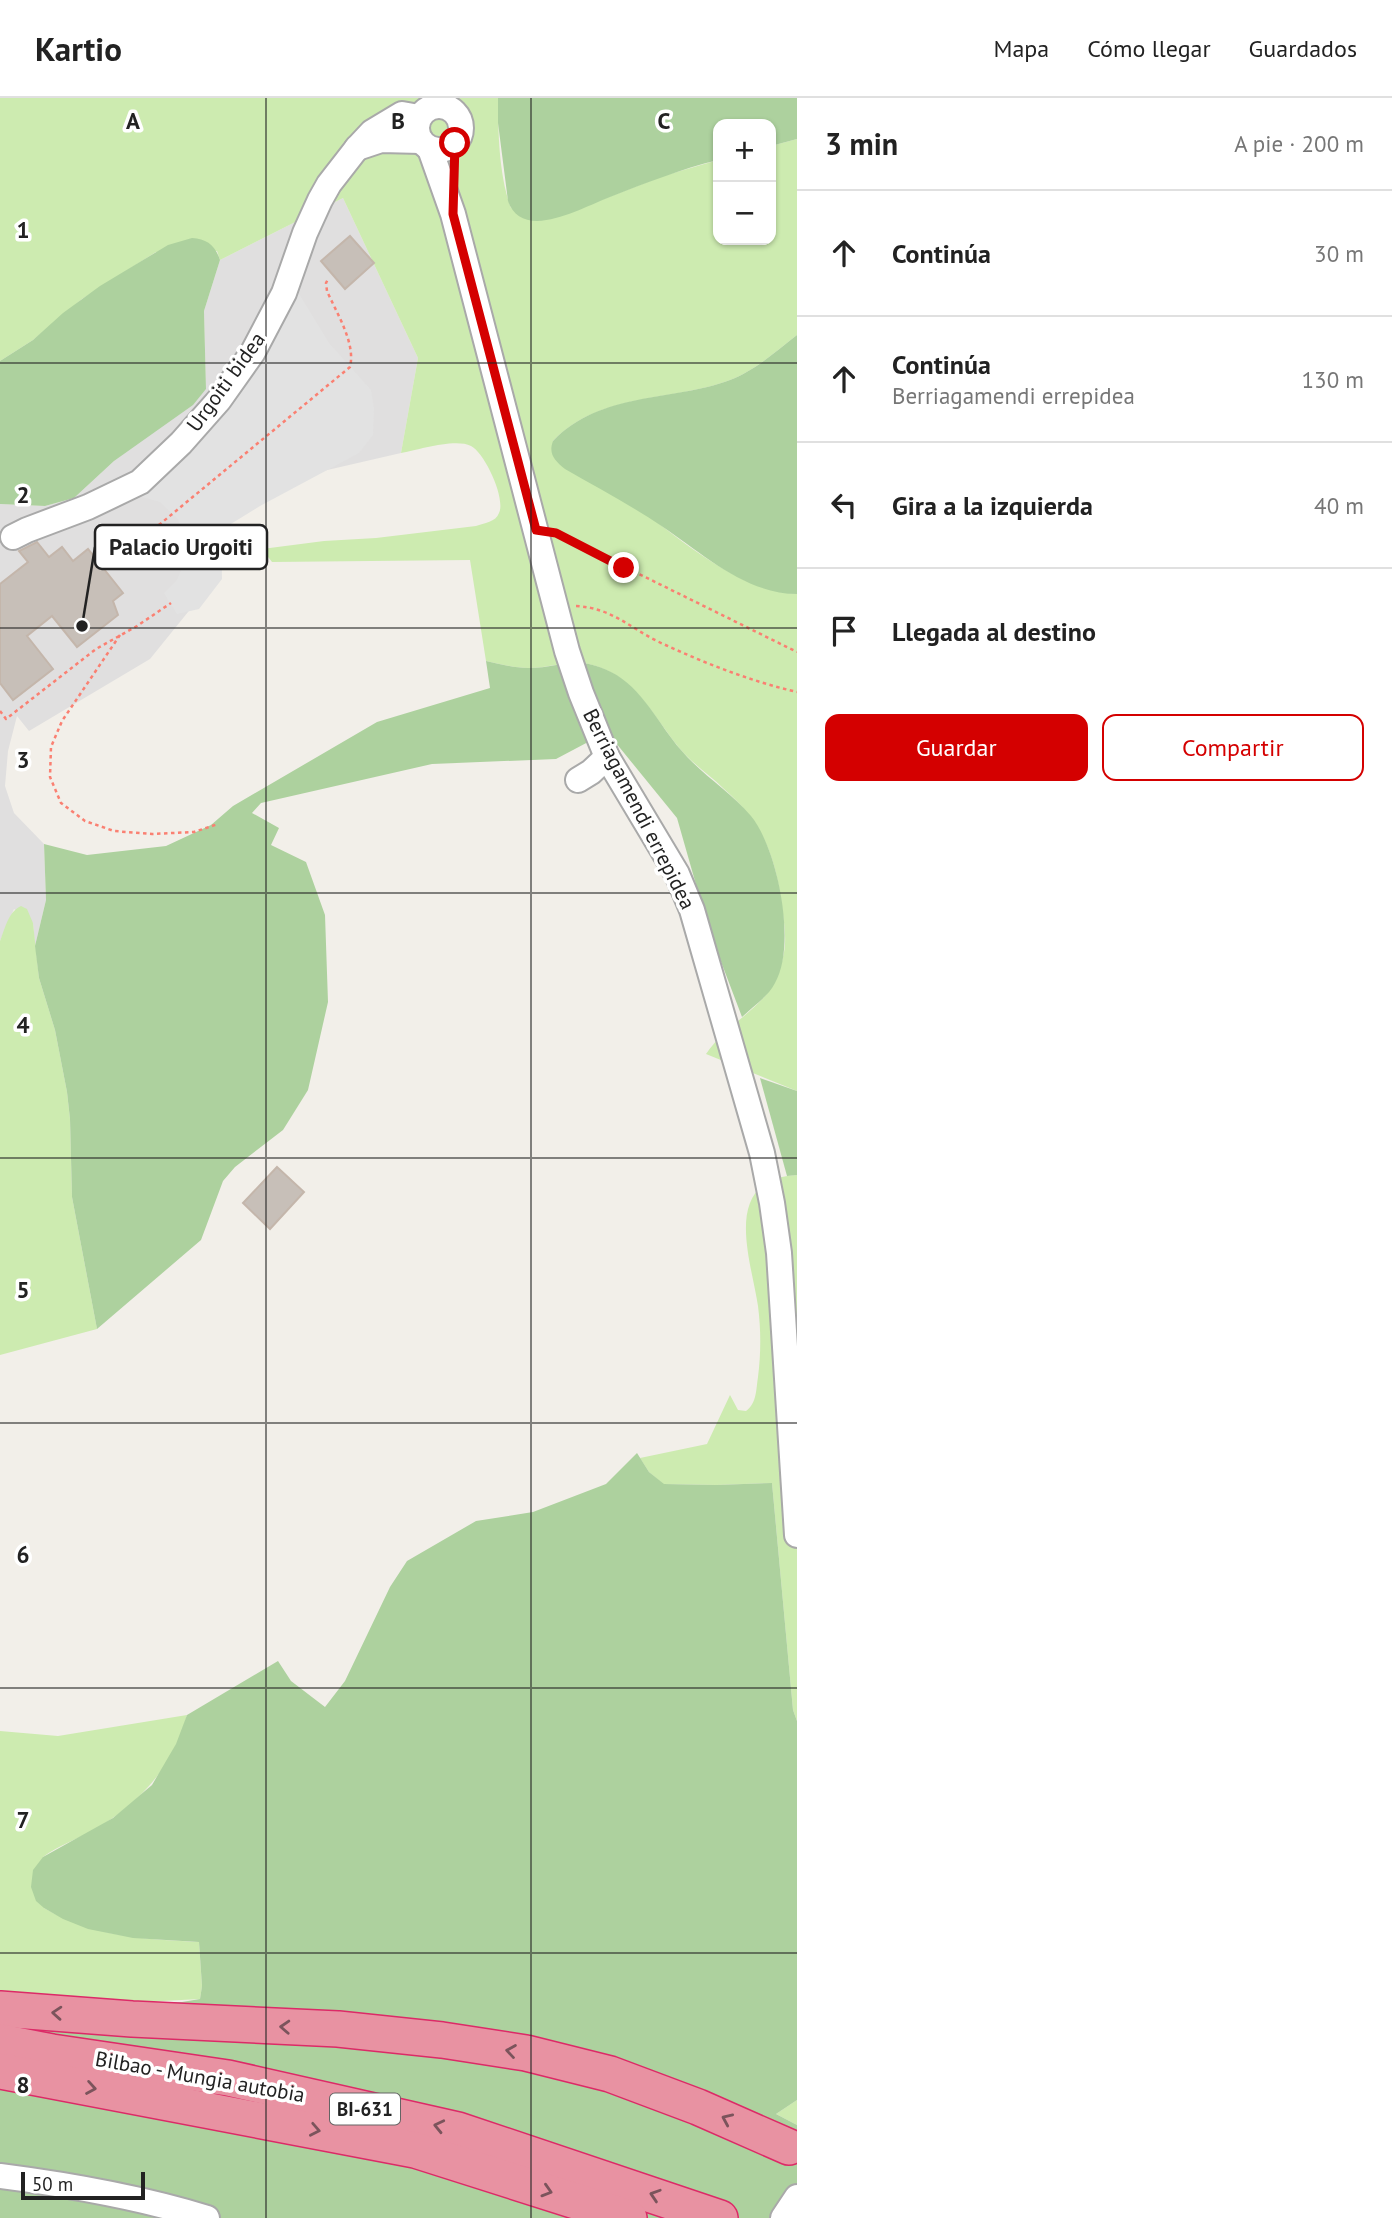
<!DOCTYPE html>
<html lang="es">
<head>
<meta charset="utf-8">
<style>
	:root { --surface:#fff; --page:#f2f2f2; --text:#222; --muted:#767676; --line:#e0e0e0; --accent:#d40000 }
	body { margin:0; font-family:"PT Sans",sans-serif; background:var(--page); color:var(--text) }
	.controls { position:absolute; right:21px; top:21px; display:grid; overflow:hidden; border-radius:14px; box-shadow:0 2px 5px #0004 }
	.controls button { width:63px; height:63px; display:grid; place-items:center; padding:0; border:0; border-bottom:2px solid var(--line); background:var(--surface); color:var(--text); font:35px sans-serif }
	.scale { position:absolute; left:21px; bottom:18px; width:124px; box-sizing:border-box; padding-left:7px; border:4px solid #222; border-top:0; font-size:19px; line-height:24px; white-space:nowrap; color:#222; -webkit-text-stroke:5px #fff; paint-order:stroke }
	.stop { position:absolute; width:21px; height:21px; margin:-16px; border:5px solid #d40000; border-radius:50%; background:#fff }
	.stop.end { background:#d40000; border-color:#fff; box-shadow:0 2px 7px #0008 }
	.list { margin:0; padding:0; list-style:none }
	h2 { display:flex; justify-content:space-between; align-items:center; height:91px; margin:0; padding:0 28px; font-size:30px }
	h2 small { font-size:23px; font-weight:400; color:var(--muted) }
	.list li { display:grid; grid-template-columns:46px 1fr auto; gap:21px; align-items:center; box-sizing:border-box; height:126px; padding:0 28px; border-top:2px solid var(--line) }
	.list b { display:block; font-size:26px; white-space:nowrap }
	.list p { margin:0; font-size:23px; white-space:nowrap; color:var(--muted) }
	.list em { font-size:23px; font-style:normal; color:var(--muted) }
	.actions { display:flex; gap:14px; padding:21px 28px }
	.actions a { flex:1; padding:16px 0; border:2px solid var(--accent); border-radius:14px; text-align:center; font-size:24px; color:var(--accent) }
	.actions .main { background:var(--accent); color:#fff }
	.icon { flex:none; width:38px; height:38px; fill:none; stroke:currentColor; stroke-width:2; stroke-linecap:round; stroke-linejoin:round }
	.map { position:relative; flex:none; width:797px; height:2120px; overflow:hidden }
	header { display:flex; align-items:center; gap:42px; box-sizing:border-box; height:98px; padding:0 35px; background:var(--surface); border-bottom:2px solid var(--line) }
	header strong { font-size:33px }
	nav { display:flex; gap:38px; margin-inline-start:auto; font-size:24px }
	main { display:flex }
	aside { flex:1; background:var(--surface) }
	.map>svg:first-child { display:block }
	.residential { fill:#e0dfdf }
	.grass { fill:#cdebb0 }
	.forest { fill:#add19e }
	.parking { fill:#e2e2e2 }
	.building { fill:#c7bfb8; stroke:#c4b6ab; stroke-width:2 }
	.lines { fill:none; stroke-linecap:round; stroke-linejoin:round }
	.minor-casing { stroke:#a9a9a9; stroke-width:28 }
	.highway-casing { stroke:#dc2a67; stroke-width:38 }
	.path { stroke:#fa8072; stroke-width:2.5; stroke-dasharray:3.5 3.5; stroke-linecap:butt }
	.minor { stroke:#fff; stroke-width:24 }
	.highway { stroke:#e892a2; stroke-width:35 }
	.oneway { stroke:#7b545c }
	.route { stroke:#d40000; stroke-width:9 }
	.grid { fill:none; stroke:#222; stroke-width:2; stroke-opacity:0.55 }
	.labels { text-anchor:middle; stroke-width:7; stroke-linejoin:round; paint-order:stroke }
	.shield { fill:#fff; stroke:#646464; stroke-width:2 }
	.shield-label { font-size:19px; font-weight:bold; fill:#222 }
	.street-label { font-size:21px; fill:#222; stroke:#fff }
	.grid-label { font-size:23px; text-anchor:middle; font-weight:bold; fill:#222; stroke:#fff; stroke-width:7; stroke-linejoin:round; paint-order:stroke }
	.leader { fill:none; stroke:#222; stroke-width:2.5 }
	.callout-dot { fill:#222; stroke:#fff; stroke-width:2.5 }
	.callout { fill:#fff; stroke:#222; stroke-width:2.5 }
	.callout-label { font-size:23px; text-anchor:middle; font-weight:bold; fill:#222 }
</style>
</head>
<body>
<header>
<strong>Kartio</strong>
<nav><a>Mapa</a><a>Cómo llegar</a><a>Guardados</a></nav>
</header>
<main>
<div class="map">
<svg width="797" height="2120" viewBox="0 0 797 2120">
	<rect width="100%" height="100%" fill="#f2efe9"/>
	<polygon class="residential" points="343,100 418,260 401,355 271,385 229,425 243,446 150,561 29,633 17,618 8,653 5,688 14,715 44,746 46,802 35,848 33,825 14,811 0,843 0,406 45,408 74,400 114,363 206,291 204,213 220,162"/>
	<g class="grass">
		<path d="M0 0H498C498 34 499 78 511 110L557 119 663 78 718 62V142H771V48L797 41V237C776 253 755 273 730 282 672 304 600 294 553 343 580 364 607 385 634 406 676 439 742 495 797 496V993L706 956C722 932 747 919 766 897 773 889 781 870 783 859 788 841 783 819 781 801 774 754 760 722 724 691 710 677 694 667 681 652 658 625 639 586 606 572 573 557 559 570 528 570 514 570 500 566 486 563L470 462 272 464 262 451 324 443 376 440 476 428C484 425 496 424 499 415 506 401 485 355 471 348 455 340 418 352 401 355L418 260 343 100 220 162 217 153 156 154 82 201 33 242 0 263Z"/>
		<path d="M21 808 27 811 33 825 39 880 55 932 67 994 70 1021 72 1099 97 1231 0 1257V843C5 831 8 814 21 808Z"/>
		<path d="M797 1077V1623L793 1612 772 1385 716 1387 663 1386 649 1374 640 1360 707 1346 730 1297 738 1312 746 1313C757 1305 756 1291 758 1279 761 1255 761 1232 758 1208 751 1161 720 1081 797 1077Z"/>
		<path d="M187 1617C173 1670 138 1707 92 1733 75 1742 58 1748 43 1759L44 1810C95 1839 142 1841 199 1844L202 1888 200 1901 51 1909 0 1900V1633L58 1638Z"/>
		<polygon points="797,2002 797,2027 776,2016"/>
	</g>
	<g class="forest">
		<path d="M498 0H797V41L771 48V26H718V62C681 71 646 85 610 99 587 108 562 122 537 123 523 123 513 117 508 103L498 25Z"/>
		<path d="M192 140C207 141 215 147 220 162L204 213 206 291 193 307 114 363 74 400 45 408 0 406V263L33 242 63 215 100 188 168 147Z"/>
		<path d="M797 237V496C746 496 703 456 663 429 632 408 598 390 565 371 555 363 548 356 553 343 601 293 671 304 730 282 755 273 776 253 797 237Z"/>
		<path d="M486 563C500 566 514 570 528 570 563 570 574 556 611 574 642 589 659 627 681 652 702 677 730 693 751 718 778 751 797 847 775 885 768 899 753 908 742 919L709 832 677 720 607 634 556 661 432 666 261 705 252 715 279 730 271 747 306 764 325 817 328 904 308 992 283 1032 235 1069 223 1083 201 1142 97 1231 72 1099 70 1021 67 994 55 932 39 880 35 848 46 802 44 746 87 757 166 748 211 727 233 708 377 624 490 590Z"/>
		<polygon points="760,980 797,993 797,1077 787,1078"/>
		<polygon points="637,1355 649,1374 664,1386 716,1387 772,1385 793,1612 797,1623 797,2002 776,2016 797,2027 797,2120 0,2120 0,1900 51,1909 182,1904 200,1901 202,1888 199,1844 133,1840 88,1831 63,1821 44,1810 36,1803 31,1789 33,1772 43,1759 113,1720 152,1687 176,1646 187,1617 278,1563 291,1583 325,1609 345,1583 390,1489 407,1463 476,1423 533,1414 606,1386"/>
	</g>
	<polygon class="parking" points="296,191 329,245 371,292 374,311 373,337 359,355 260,408 221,432 222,481 199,511 177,516 164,495 177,482 185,463 184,443 178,421 160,404 135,397"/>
	<g class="building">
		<polygon points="350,138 374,165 345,191 321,163"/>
		<polygon points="37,444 49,459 62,449 73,463 88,451 123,495 113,503 118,517 77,549 52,518 27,538 53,571 13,602 0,585 0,486 28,464 19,453"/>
		<polygon points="277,1069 304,1094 270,1131 243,1105"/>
	</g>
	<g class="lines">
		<g class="minor-casing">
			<g id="minor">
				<circle cx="439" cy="30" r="22"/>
				<polyline points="419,19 402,16 372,34 357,50 381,42 421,43"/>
				<polyline points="430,51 453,116 567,553 581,595 607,659 677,776 692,812 762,1055 772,1105 779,1155 797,1437"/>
				<polyline points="13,439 27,432 88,409 140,384 181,345 219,302 253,254 284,195 305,135 320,102 329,86 357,50"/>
				<polyline points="578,682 591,674 607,659"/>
				<path d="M0 2078C70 2087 139 2099 207 2120"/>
				<polyline points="783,2120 797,2099"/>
			</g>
		</g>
		<g class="highway-casing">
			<g id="highway">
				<polyline points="0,1911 132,1921 338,1931 442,1942 526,1955 610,1976 698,2009 789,2049"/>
				<polyline points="0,1944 52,1954 228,1980 458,2032 720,2120"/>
				<polyline points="0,1973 415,2052 629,2120"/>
			</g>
		</g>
		<g class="path">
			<path d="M148 436 350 269C356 245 336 214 327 193L326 185 328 181"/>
			<polyline points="558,436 797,554"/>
			<path d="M576 508C612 510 630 530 659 544 704 565 750 583 797 594"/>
			<polyline points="120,537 62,623 51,649 50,679 61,705 85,723 114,733 152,736 194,734 218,726"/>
			<polyline points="0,613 6,621 96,551 137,528 171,505"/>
		</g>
		<use href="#minor" class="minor"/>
		<use href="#highway" class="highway"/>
	</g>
	<defs><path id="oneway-chevron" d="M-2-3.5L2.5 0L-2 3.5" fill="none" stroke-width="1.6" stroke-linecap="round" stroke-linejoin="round" transform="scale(1.75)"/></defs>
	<g class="oneway">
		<use href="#oneway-chevron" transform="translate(57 1915) rotate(-176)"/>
		<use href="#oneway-chevron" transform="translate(285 1929) rotate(-177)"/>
		<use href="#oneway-chevron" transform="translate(511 1953) rotate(-171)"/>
		<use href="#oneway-chevron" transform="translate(91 1990) rotate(10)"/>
		<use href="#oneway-chevron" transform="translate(727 2021) rotate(-156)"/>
		<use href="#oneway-chevron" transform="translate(439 2028) rotate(-167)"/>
		<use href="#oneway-chevron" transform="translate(315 2032) rotate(11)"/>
		<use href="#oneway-chevron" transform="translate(547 2093) rotate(17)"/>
		<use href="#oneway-chevron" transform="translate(655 2097) rotate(-162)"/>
	</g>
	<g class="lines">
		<polyline class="route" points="455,45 453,116 536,432 556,435 624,470"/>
	</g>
	<path class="grid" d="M266 0V2120M531 0V2120M0 265H797M0 530H797M0 795H797M0 1060H797M0 1325H797M0 1590H797M0 1855H797"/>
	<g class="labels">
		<rect class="shield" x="330" y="1995.5" width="70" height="31" rx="5"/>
		<g class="shield-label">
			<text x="365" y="2018">BI-631</text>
		</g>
		<g class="street-label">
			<text transform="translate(226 284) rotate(-54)" y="7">Urgoiti bidea</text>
			<text transform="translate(639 711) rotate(63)" y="7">Berriagamendi errepidea</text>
			<text transform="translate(200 1979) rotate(10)" y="7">Bilbao - Mungia autobia</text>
		</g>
	</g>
	<g class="grid-label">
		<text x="133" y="31">A</text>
		<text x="398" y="31">B</text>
		<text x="664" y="31">C</text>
		<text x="23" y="140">1</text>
		<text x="23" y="405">2</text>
		<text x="23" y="670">3</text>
		<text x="23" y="935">4</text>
		<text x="23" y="1200">5</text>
		<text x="23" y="1465">6</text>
		<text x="23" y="1730">7</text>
		<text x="23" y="1995">8</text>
	</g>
	<path class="leader" d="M82 528L95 449"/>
	<circle class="callout-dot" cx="82" cy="528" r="7"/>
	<rect class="callout" x="95" y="427" width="172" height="44" rx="7"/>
	<g class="callout-label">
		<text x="181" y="457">Palacio Urgoiti</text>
	</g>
</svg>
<div class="controls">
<button>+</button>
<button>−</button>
</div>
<div class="scale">50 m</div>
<div class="stop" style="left:455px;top:45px"></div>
<div class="stop end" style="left:624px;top:470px"></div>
</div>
<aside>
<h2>3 min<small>A pie · 200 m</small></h2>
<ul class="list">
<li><svg class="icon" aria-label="ahead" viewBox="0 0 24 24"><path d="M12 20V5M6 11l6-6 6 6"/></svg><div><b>Continúa</b></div><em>30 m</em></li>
<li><svg class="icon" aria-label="ahead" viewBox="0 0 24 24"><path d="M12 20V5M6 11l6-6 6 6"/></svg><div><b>Continúa</b><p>Berriagamendi errepidea</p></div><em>130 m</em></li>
<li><svg class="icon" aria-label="left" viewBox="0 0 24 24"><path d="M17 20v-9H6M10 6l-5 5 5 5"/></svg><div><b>Gira a la izquierda</b></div><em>40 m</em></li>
<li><svg class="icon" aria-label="arrive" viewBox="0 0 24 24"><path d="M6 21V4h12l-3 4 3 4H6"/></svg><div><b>Llegada al destino</b></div></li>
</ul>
<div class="actions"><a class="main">Guardar</a><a>Compartir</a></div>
</aside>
</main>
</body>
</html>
